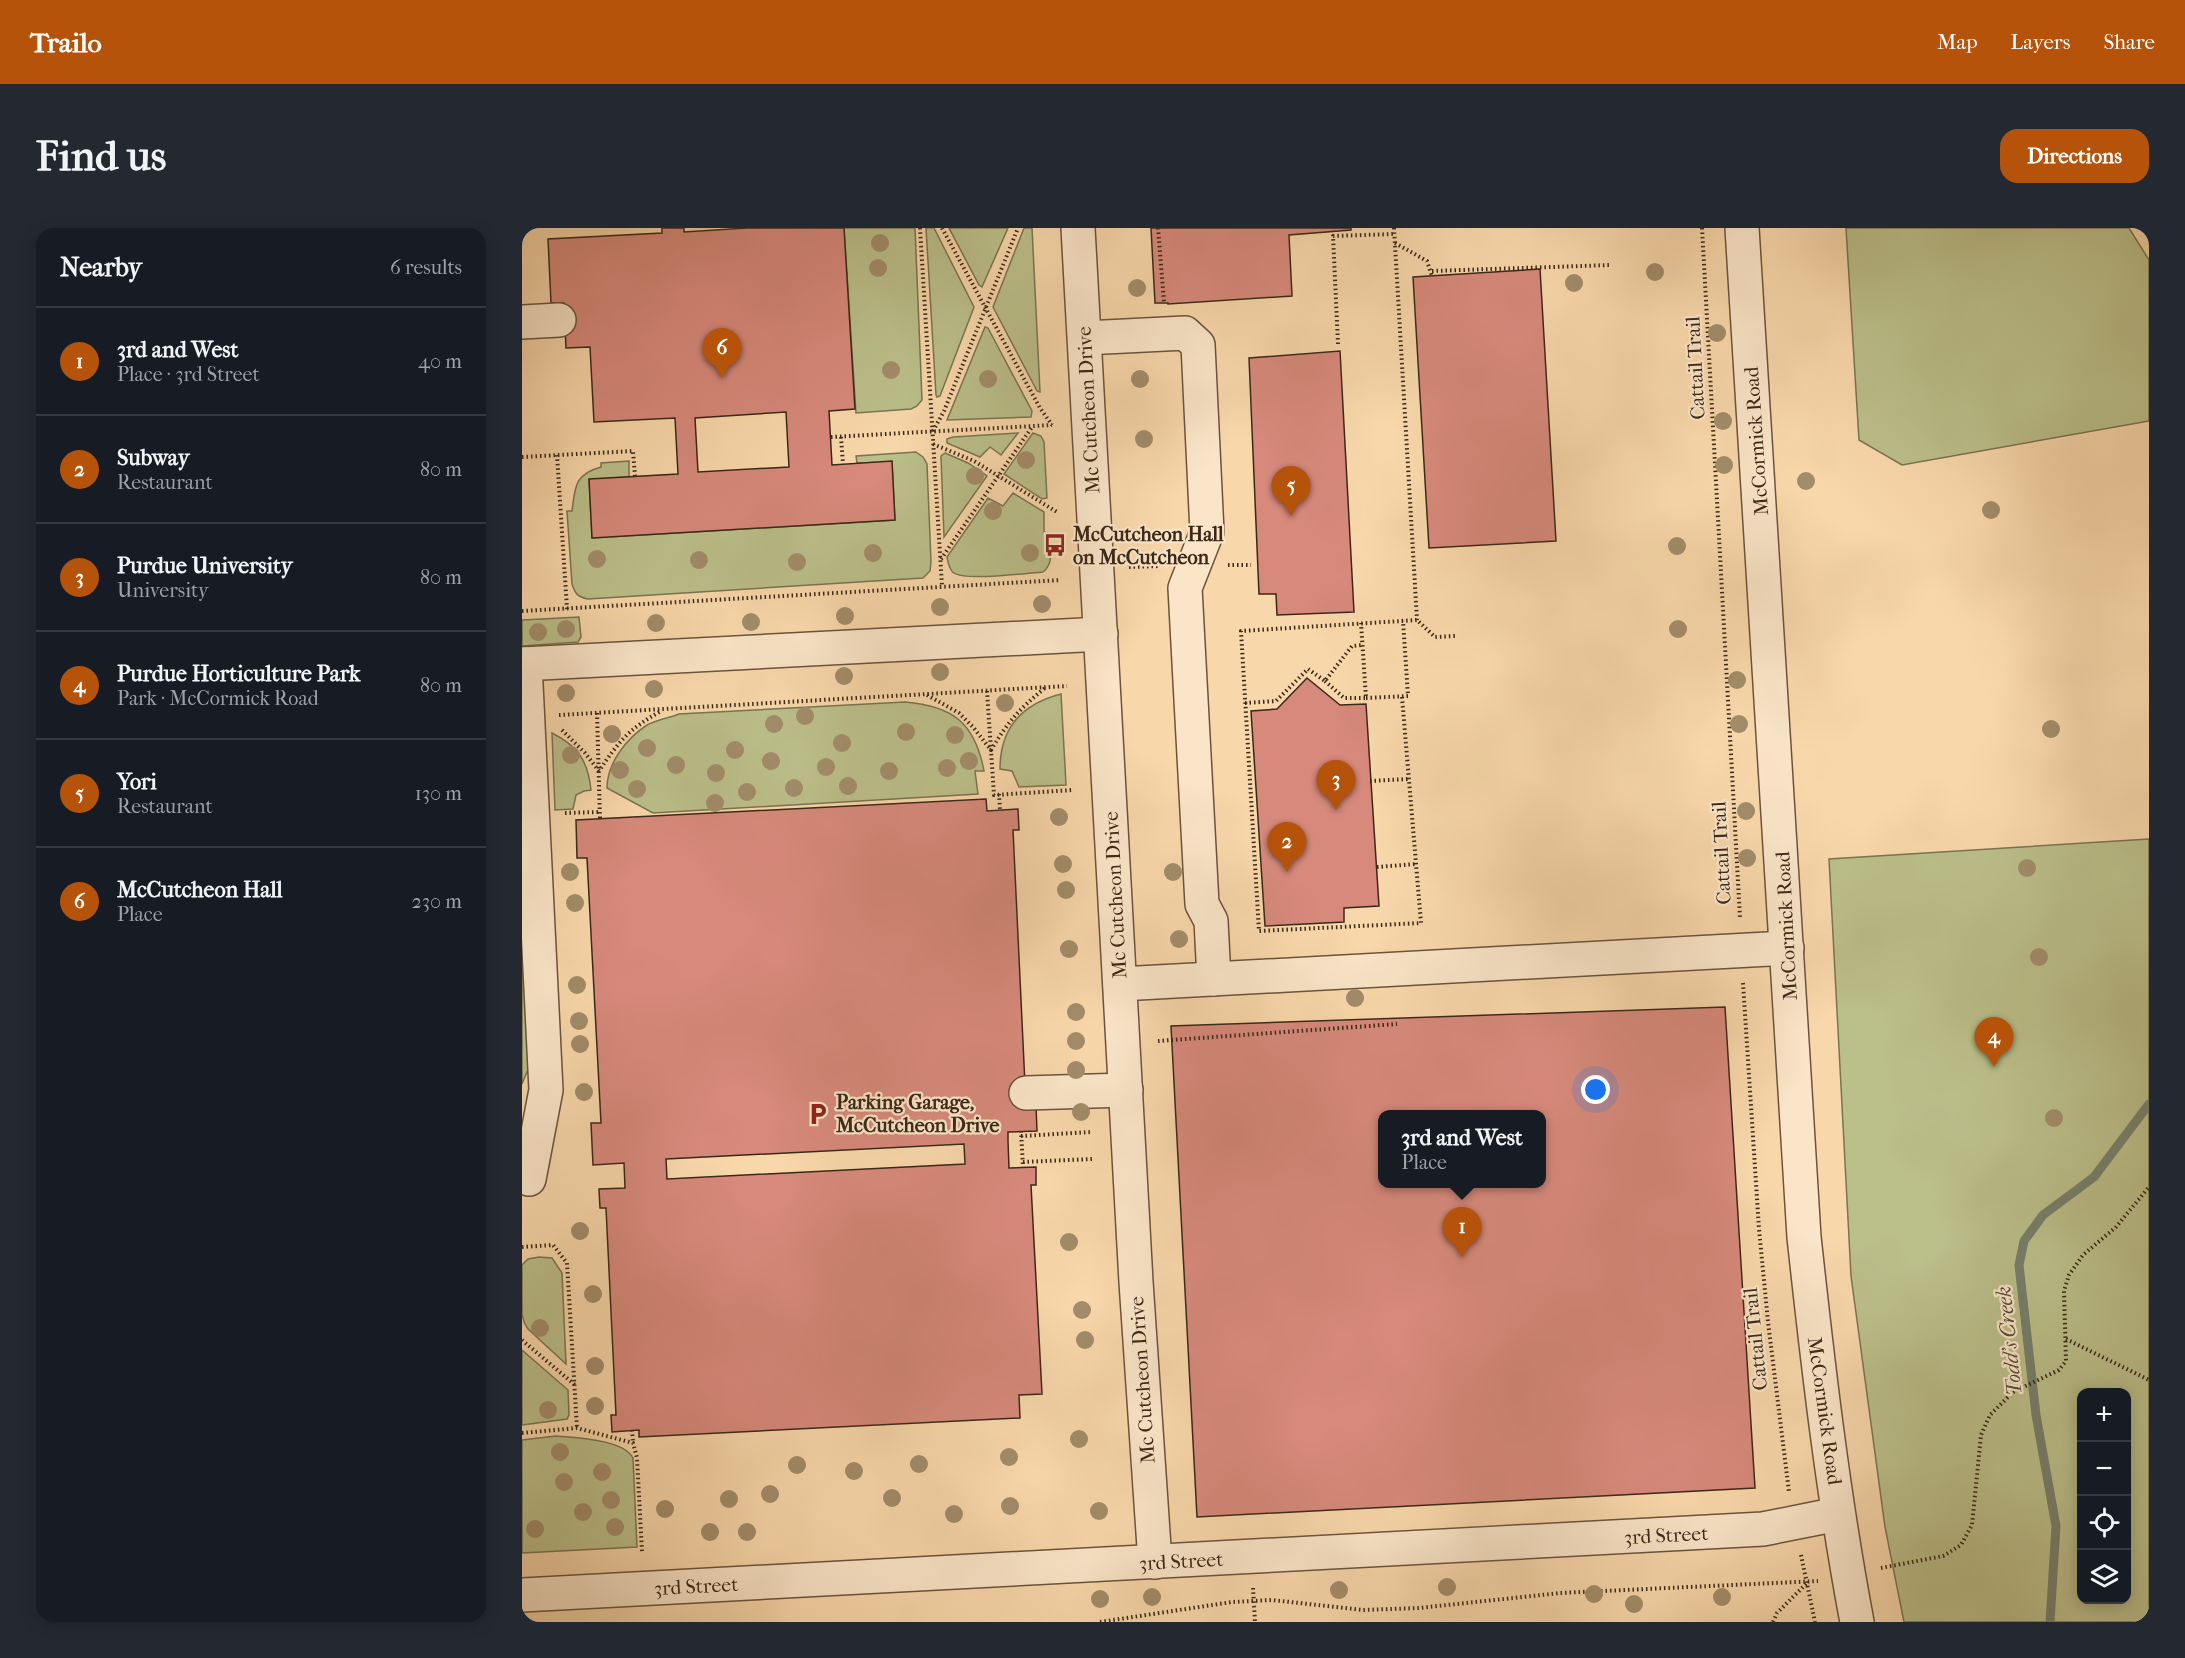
<!DOCTYPE html>
<html lang="en">
<head>
<meta charset="utf-8">
<style>
	:root { --surface:#171b24; --page:#242831; --text:#f1f3f6; --muted:#9ea1a6; --line:#363941; --accent:#b45309 }
	body { margin:0; font-family:"IM FELL French Canon",serif; background:var(--page); color:var(--text) }
	.controls { position:absolute; right:18px; bottom:18px; display:grid; overflow:hidden; border-radius:12px; box-shadow:0 3px 15px #0003 }
	.controls button { width:54px; height:54px; display:grid; place-items:center; padding:0; border:0; border-bottom:2px solid var(--line); background:var(--surface); color:var(--text); font:30px sans-serif }
	.you { position:absolute; left:1074px; top:862px; width:21px; height:21px; margin:-15px; border:4px solid #fff; border-radius:50%; background:#1a73e8; box-shadow:0 0 0 9px #1a73e833 }
	.badge { display:grid; place-items:center; width:39px; height:39px; border-radius:50%; background:var(--accent); color:#fff; font-size:20px; font-weight:700 }
	.pin { position:absolute; translate:-50% -50px; filter:drop-shadow(0 2px 3px #0008) }
	.pin::after { content:''; position:absolute; top:32px; width:21px; height:18px; background:inherit; clip-path:polygon(0 0,100% 0,50% 100%) }
	.popup { position:absolute; left:856px; top:882px; width:168px; height:78px; box-sizing:border-box; display:grid; place-content:center; border-radius:12px; background:var(--surface); filter:drop-shadow(0 2px 4px #0005); font-size:20px; white-space:nowrap; color:var(--muted) }
	.popup b { font-size:22px; color:var(--text) }
	.popup::after { content:''; position:absolute; left:50%; top:100%; margin-left:-12px; border:12px solid transparent; border-top-color:var(--surface) }
	.list { margin:0; padding:0; list-style:none }
	h2 { display:flex; justify-content:space-between; align-items:center; height:78px; margin:0; padding:0 24px; font-size:26px }
	h2 small { font-size:20px; font-weight:400; color:var(--muted) }
	.list li { display:grid; grid-template-columns:39px 1fr auto; gap:18px; align-items:center; box-sizing:border-box; height:108px; padding:0 24px; border-top:2px solid var(--line) }
	.list b { display:block; font-size:22px; white-space:nowrap }
	.list p { margin:0; font-size:20px; white-space:nowrap; color:var(--muted) }
	.list em { font-size:20px; font-style:normal; color:var(--muted) }
	.icon { flex:none; width:33px; height:33px; fill:none; stroke:currentColor; stroke-width:2; stroke-linecap:round; stroke-linejoin:round }
	.map { position:relative; flex:none; width:1627px; height:1394px; overflow:hidden; border-radius:18px }
	header { display:flex; align-items:center; gap:36px; box-sizing:border-box; height:84px; padding:0 30px; background:var(--accent); color:#fff }
	header strong { font-size:28px }
	nav { display:flex; gap:33px; margin-inline-start:auto; font-size:21px }
	.intro { display:flex; align-items:center; justify-content:space-between; box-sizing:border-box; height:144px; padding:0 36px }
	h1 { margin:0; font-size:42px }
	.button { padding:15px 27px; border-radius:18px; background:var(--accent); color:#fff; font-size:21px; font-weight:700 }
	main { display:flex; gap:36px; padding:0 36px }
	aside { flex:1; background:var(--surface); border-radius:18px; box-shadow:0 3px 15px #0003 }
	.map>svg:first-child { display:block }
	.green { fill:#bbbf8a; stroke:#7b7450; stroke-width:1.5; fill-rule:evenodd }
	.lines { fill:none; stroke-linecap:round; stroke-linejoin:round }
	.stream { stroke:#76806c; stroke-width:9 }
	.building { fill:#d7897b; stroke:#3b2817; stroke-width:1.5; fill-rule:evenodd }
	.minor-casing { stroke:#6a543c; stroke-width:36 }
	.path { stroke:#3b2817; stroke-width:4; stroke-dasharray:1.5 3; stroke-linecap:butt }
	.minor { stroke:#fae5c8; stroke-width:33 }
	.tree { fill:#a28c69 }
	.labels { text-anchor:middle; stroke-width:4.5; stroke-linejoin:round; paint-order:stroke }
	.street-label { font-size:20px; fill:#3b2817; stroke:#fae5c8 }
	.poi-label { font-size:20px; font-weight:bold; fill:#3b2817; stroke:#fae5c8; text-anchor:start }
	.water-label { font-size:21px; font-style:italic; fill:#544c3a; stroke:#fae5c8 }
</style>
</head>
<body>
<header>
<strong>Trailo</strong>
<nav><a>Map</a><a>Layers</a><a>Share</a></nav>
</header>
<div class="intro"><h1>Find us</h1><a class="button">Directions</a></div>
<main>
<aside>
<h2>Nearby<small>6 results</small></h2>
<ul class="list">
<li><span class="badge">1</span><div><b>3rd and West</b><p>Place · 3rd Street</p></div><em>40 m</em></li>
<li><span class="badge">2</span><div><b>Subway</b><p>Restaurant</p></div><em>80 m</em></li>
<li><span class="badge">3</span><div><b>Purdue University</b><p>University</p></div><em>80 m</em></li>
<li><span class="badge">4</span><div><b>Purdue Horticulture Park</b><p>Park · McCormick Road</p></div><em>80 m</em></li>
<li><span class="badge">5</span><div><b>Yori</b><p>Restaurant</p></div><em>130 m</em></li>
<li><span class="badge">6</span><div><b>McCutcheon Hall</b><p>Place</p></div><em>230 m</em></li>
</ul>
</aside>
<div class="map">
<svg width="1627" height="1394" viewBox="0 0 1627 1394">
	<rect width="100%" height="100%" fill="#f8d7aa"/>
	<filter id="stains"><feTurbulence type="fractalNoise" baseFrequency=".00333" numOctaves="4"/><feColorMatrix values="0 0 0 0 .2 0 0 0 0 .09 0 0 0 0 .02 0 0 0 .5 -.17"/></filter>
	<radialGradient id="worn" r=".72"><stop offset=".6" stop-color="#630" stop-opacity="0"/><stop offset="1" stop-color="#630" stop-opacity=".3"/></radialGradient>
	<g class="green">
		<polygon points="322,0 393,0 400,172 395,178 389,181 334,185"/>
		<polygon points="404,0 412,0 452,79 418,168 415,169 414,167"/>
		<polygon points="427,0 486,0 460,59 457,57"/>
		<polygon points="502,0 510,0 518,164 515,163 471,79"/>
		<polygon points="1324,0 1607,0 1627,32 1627,193 1380,237 1337,212"/>
		<polygon points="463,99 466,100 510,183 509,189 425,192"/>
		<polygon points="496,205 479,227 468,219 458,229 425,215 425,211 431,209"/>
		<polygon points="511,205 519,208 522,214 525,270 520,271 482,246"/>
		<path d="M394 224 401 229 405 236 409 334 408 343 401 350 66 371C55 369 53 365 50 356L45 283H50C53 258 53 246 79 239V235L107 233V249L67 252 70 310 373 292 370 234 335 235 334 228Z"/>
		<polygon points="423,225 446,235 465,248 422,309 419,228"/>
		<path d="M491 265 522 284V304L527 305C528 318 533 335 521 344 505 345 443 353 432 345 427 342 426 334 425 329L466 270 481 278Z"/>
		<polygon points="57,389 59,409 56,414 0,418 0,392"/>
		<path d="M539 466 544 557 497 559 490 543 478 541C478 500 500 476 539 466Z"/>
		<path d="M383 474C431 478 453 495 462 543H453L456 566 131 585 85 560C85 535 105 510 125 497 135 492 147 490 157 486Z"/>
		<path d="M30 505C56 518 66 533 69 562L62 563 54 567 51 581 33 582Z"/>
		<path d="M1627 611V1394H1382L1363 1299 1329 1048 1307 631ZM1560 1164H1604V1372H1560Z"/>
		<polygon points="0,725 7,839 0,856"/>
		<polygon points="17,1029 30,1030 40,1045 44,1136 6,1101 2,1094 0,1086 0,1037 6,1031"/>
		<polygon points="0,1122 46,1162 47,1187 45,1191 0,1197"/>
		<path d="M34 1208C54 1210 101 1211 111 1230L115 1319 0 1325V1212Z"/>
	</g>
	<g class="lines">
		<polyline class="stream" points="1528,1394 1534,1298 1514,1187 1497,1037 1502,1013 1521,987 1572,949 1627,876"/>
	</g>
	<g class="building">
		<path d="M140 0H162V4L225 0H322L333 181 307 183 310 237 370 233 373 292 70 310 67 251 156 246 153 190 72 194 68 119 44 120 42 75H29L26 11 140 5ZM264 184 267 239 176 244 173 190Z"/>
		<polygon points="629,0 829,0 829,2 767,7 770,68 646,76 646,75 633,75"/>
		<polygon points="1018,41 1034,313 907,320 891,49"/>
		<polygon points="818,123 832,384 755,387 754,366 737,366 727,130"/>
		<polygon points="785,450 818,477 844,476 857,678 822,680 822,694 743,698 729,483 755,481"/>
		<path d="M464 571 465 583 496 581 497 602H491L504 878H514L515 903 486 904V913L487 940 514 939V957H509L520 1166 497 1167 498 1190 117 1209V1202L90 1204 89 1187H94L84 980H78L77 961 103 960 102 935 71 937 69 895H79L65 630H55L54 592ZM442 916 443 936 145 951 144 931Z"/>
		<path d="M1203 779 1233 1260 675 1289 649 798ZM860 886H1020V956H860Z"/>
	</g>
	<g class="lines">
		<g class="minor-casing">
			<g id="minor">
				<polyline points="556,0 614,1054 633,1334"/>
				<path d="M1220 0 1282 1009C1296 1138 1311 1267 1335 1394"/>
				<polyline points="0,94 37,92"/>
				<polyline points="563,110 663,105 676,117 685,304 663,360 680,676 689,693 692,751"/>
				<polyline points="0,436 579,406"/>
				<polyline points="3,436 24,862 7,951"/>
				<polyline points="598,756 1265,720"/>
				<polyline points="504,865 604,862"/>
				<polyline points="0,1367 1241,1301 1316,1286"/>
			</g>
		</g>
		<g class="path">
			<polyline points="398,0 420,358"/>
			<polyline points="420,0 518,180 530,197"/>
			<polyline points="636,0 642,74"/>
			<polyline points="872,0 895,392"/>
			<polyline points="1180,0 1218,690"/>
			<polyline points="873,15 905,33 910,48"/>
			<polyline points="910,43 1089,37"/>
			<polyline points="816,116 811,8 873,6"/>
			<polyline points="411,203 422,183 496,0"/>
			<polyline points="309,209 530,197"/>
			<polyline points="319,209 321,236"/>
			<polyline points="411,216 452,233 535,284"/>
			<polyline points="35,227 45,381"/>
			<polyline points="0,229 111,223 113,248"/>
			<polyline points="419,331 510,199"/>
			<polyline points="706,337 729,337"/>
			<polyline points="607,339 638,338"/>
			<polyline points="0,383 539,352"/>
			<polyline points="803,453 822,470 844,470 839,395"/>
			<polyline points="465,463 472,567 551,562"/>
			<path d="M405 467 437 485 451 499 469 522C486 494 497 481 523 460"/>
			<polyline points="880,469 899,695 737,703 719,403 895,392 913,409 933,408"/>
			<polyline points="844,470 886,468 881,393"/>
			<polyline points="723,475 754,473 786,441 803,453 830,418 841,417"/>
			<polyline points="75,485 78,591"/>
			<polyline points="37,487 545,458"/>
			<path d="M40 502 63 525 77 543C97 513 107 501 139 483"/>
			<polyline points="848,553 887,551"/>
			<polyline points="477,566 478,582"/>
			<polyline points="43,585 78,584"/>
			<polyline points="855,639 894,636"/>
			<polyline points="1221,755 1237,1001 1246,1094 1267,1264"/>
			<polyline points="636,813 875,796"/>
			<polyline points="499,903 501,939"/>
			<polyline points="499,908 569,904"/>
			<polyline points="501,934 570,931"/>
			<polyline points="0,1019 31,1017 45,1035 55,1200"/>
			<polyline points="1544,1111 1627,1152"/>
			<polyline points="0,1112 53,1157"/>
			<polyline points="110,1202 111,1215"/>
			<polyline points="0,1205 55,1200 111,1215 115,1230 120,1324"/>
			<polyline points="1279,1327 1293,1394"/>
			<polyline points="1359,1340 1421,1328 1439,1317 1450,1297 1459,1207 1468,1187 1491,1164 1537,1142 1544,1133 1542,1063 1547,1047 1561,1027 1594,999 1627,959"/>
			<polyline points="731,1360 733,1394"/>
			<polyline points="578,1394 710,1374 750,1372 841,1382 897,1380 1038,1365 1296,1353"/>
			<polyline points="1251,1394 1255,1385 1285,1355"/>
		</g>
		<use href="#minor" class="minor"/>
	</g>
	<g class="tree">
		<circle cx="358" cy="15" r="9"/>
		<circle cx="356" cy="40" r="9"/>
		<circle cx="1133" cy="44" r="9"/>
		<circle cx="1052" cy="55" r="9"/>
		<circle cx="615" cy="60" r="9"/>
		<circle cx="1195" cy="105" r="9"/>
		<circle cx="369" cy="142" r="9"/>
		<circle cx="466" cy="151" r="9"/>
		<circle cx="618" cy="151" r="9"/>
		<circle cx="1201" cy="193" r="9"/>
		<circle cx="622" cy="211" r="9"/>
		<circle cx="504" cy="232" r="9"/>
		<circle cx="1202" cy="237" r="9"/>
		<circle cx="453" cy="248" r="9"/>
		<circle cx="1284" cy="253" r="9"/>
		<circle cx="1469" cy="282" r="9"/>
		<circle cx="471" cy="283" r="9"/>
		<circle cx="1155" cy="318" r="9"/>
		<circle cx="351" cy="325" r="9"/>
		<circle cx="508" cy="325" r="9"/>
		<circle cx="75" cy="331" r="9"/>
		<circle cx="177" cy="332" r="9"/>
		<circle cx="275" cy="334" r="9"/>
		<circle cx="520" cy="376" r="9"/>
		<circle cx="418" cy="379" r="9"/>
		<circle cx="323" cy="388" r="9"/>
		<circle cx="229" cy="394" r="9"/>
		<circle cx="134" cy="395" r="9"/>
		<circle cx="44" cy="401" r="9"/>
		<circle cx="1156" cy="401" r="9"/>
		<circle cx="16" cy="404" r="9"/>
		<circle cx="418" cy="444" r="9"/>
		<circle cx="322" cy="448" r="9"/>
		<circle cx="1215" cy="452" r="9"/>
		<circle cx="132" cy="461" r="9"/>
		<circle cx="44" cy="465" r="9"/>
		<circle cx="483" cy="475" r="9"/>
		<circle cx="283" cy="488" r="9"/>
		<circle cx="252" cy="496" r="9"/>
		<circle cx="1217" cy="496" r="9"/>
		<circle cx="1529" cy="501" r="9"/>
		<circle cx="384" cy="504" r="9"/>
		<circle cx="90" cy="506" r="9"/>
		<circle cx="433" cy="507" r="9"/>
		<circle cx="320" cy="515" r="9"/>
		<circle cx="125" cy="520" r="9"/>
		<circle cx="213" cy="522" r="9"/>
		<circle cx="49" cy="527" r="9"/>
		<circle cx="249" cy="533" r="9"/>
		<circle cx="447" cy="533" r="9"/>
		<circle cx="154" cy="537" r="9"/>
		<circle cx="304" cy="539" r="9"/>
		<circle cx="425" cy="540" r="9"/>
		<circle cx="98" cy="542" r="9"/>
		<circle cx="367" cy="543" r="9"/>
		<circle cx="194" cy="545" r="9"/>
		<circle cx="326" cy="558" r="9"/>
		<circle cx="272" cy="560" r="9"/>
		<circle cx="115" cy="561" r="9"/>
		<circle cx="225" cy="564" r="9"/>
		<circle cx="193" cy="575" r="9"/>
		<circle cx="1224" cy="583" r="9"/>
		<circle cx="537" cy="589" r="9"/>
		<circle cx="1225" cy="630" r="9"/>
		<circle cx="541" cy="636" r="9"/>
		<circle cx="1505" cy="640" r="9"/>
		<circle cx="48" cy="644" r="9"/>
		<circle cx="651" cy="644" r="9"/>
		<circle cx="544" cy="662" r="9"/>
		<circle cx="53" cy="675" r="9"/>
		<circle cx="657" cy="711" r="9"/>
		<circle cx="547" cy="721" r="9"/>
		<circle cx="1517" cy="729" r="9"/>
		<circle cx="55" cy="757" r="9"/>
		<circle cx="833" cy="770" r="9"/>
		<circle cx="554" cy="784" r="9"/>
		<circle cx="57" cy="793" r="9"/>
		<circle cx="554" cy="813" r="9"/>
		<circle cx="58" cy="816" r="9"/>
		<circle cx="554" cy="842" r="9"/>
		<circle cx="62" cy="864" r="9"/>
		<circle cx="559" cy="884" r="9"/>
		<circle cx="1532" cy="890" r="9"/>
		<circle cx="58" cy="1003" r="9"/>
		<circle cx="547" cy="1014" r="9"/>
		<circle cx="71" cy="1066" r="9"/>
		<circle cx="560" cy="1082" r="9"/>
		<circle cx="18" cy="1100" r="9"/>
		<circle cx="563" cy="1112" r="9"/>
		<circle cx="73" cy="1138" r="9"/>
		<circle cx="73" cy="1178" r="9"/>
		<circle cx="26" cy="1182" r="9"/>
		<circle cx="557" cy="1211" r="9"/>
		<circle cx="38" cy="1224" r="9"/>
		<circle cx="487" cy="1229" r="9"/>
		<circle cx="397" cy="1236" r="9"/>
		<circle cx="275" cy="1237" r="9"/>
		<circle cx="332" cy="1243" r="9"/>
		<circle cx="80" cy="1244" r="9"/>
		<circle cx="42" cy="1254" r="9"/>
		<circle cx="248" cy="1266" r="9"/>
		<circle cx="370" cy="1270" r="9"/>
		<circle cx="207" cy="1271" r="9"/>
		<circle cx="89" cy="1272" r="9"/>
		<circle cx="488" cy="1278" r="9"/>
		<circle cx="143" cy="1281" r="9"/>
		<circle cx="577" cy="1283" r="9"/>
		<circle cx="61" cy="1284" r="9"/>
		<circle cx="432" cy="1286" r="9"/>
		<circle cx="93" cy="1299" r="9"/>
		<circle cx="13" cy="1301" r="9"/>
		<circle cx="188" cy="1304" r="9"/>
		<circle cx="225" cy="1304" r="9"/>
		<circle cx="925" cy="1359" r="9"/>
		<circle cx="817" cy="1362" r="9"/>
		<circle cx="1072" cy="1366" r="9"/>
		<circle cx="630" cy="1369" r="9"/>
		<circle cx="1200" cy="1369" r="9"/>
		<circle cx="578" cy="1371" r="9"/>
		<circle cx="1112" cy="1376" r="9"/>
	</g>
	<defs>
		<g id="bus-bare" transform="scale(1.8)"><path d="M-5-6H5V4H4V6H2V4H-2V6H-4V4H-5ZM-3.5-4V0h7V-4ZM-3.5 1.2v1.5H-2V1.2ZM2 1.2v1.5H3.5V1.2Z" fill="#8f2418" stroke="#fae5c8" stroke-width="2.5" paint-order="stroke"/></g>
		<g id="parking-bare" transform="scale(1.8)"><path d="M-3.5-5.5H1a3.5 3.5 0 0 1 0 7H-1V5.5H-3.5ZM-1-3.4V-.6H.8a1.4 1.4 0 0 0 0-2.8Z" fill="#8f2418" stroke="#fae5c8" stroke-width="2.5" paint-order="stroke"/></g>
	</defs>
	<g fill-rule="evenodd">
		<use href="#bus-bare" x="533" y="317"/>
		<use href="#parking-bare" x="296" y="886"/>
	</g>
	<g class="labels">
		<g class="street-label">
			<text transform="translate(1173 140) rotate(-93)" y="7">Cattail Trail</text>
			<text transform="translate(566 182) rotate(-93)" y="7">Mc Cutcheon Drive</text>
			<text transform="translate(1234 213) rotate(-94)" y="7">McCormick Road</text>
			<text transform="translate(1199 625) rotate(-93)" y="7">Cattail Trail</text>
			<text transform="translate(593 667) rotate(-93)" y="7">Mc Cutcheon Drive</text>
			<text transform="translate(1264 698) rotate(-93)" y="7">McCormick Road</text>
			<text transform="translate(1233 1111) rotate(-96)" y="7">Cattail Trail</text>
			<text transform="translate(620 1152) rotate(-94)" y="7">Mc Cutcheon Drive</text>
			<text transform="translate(1303 1183) rotate(82)" y="7">McCormick Road</text>
			<text transform="translate(1144 1307) rotate(-3)" y="7">3rd Street</text>
			<text transform="translate(659 1333) rotate(-3)" y="7">3rd Street</text>
			<text transform="translate(174 1358) rotate(-3)" y="7">3rd Street</text>
		</g>
		<g class="poi-label">
			<text x="551" y="313">McCutcheon Hall<tspan x="551" dy="23">on McCutcheon</tspan></text>
			<text x="314" y="881">Parking Garage,<tspan x="314" dy="23">McCutcheon Drive</tspan></text>
		</g>
		<g class="water-label">
			<text transform="translate(1487 1113) rotate(-96)" y="7">Todd's Creek</text>
		</g>
	</g>
	<rect width="100%" height="100%" filter="url(#stains)"/>
	<rect width="100%" height="100%" fill="url(#worn)"/>
</svg>
<div class="controls">
<button>+</button>
<button>−</button>
<button><svg class="icon" aria-label="locate" viewBox="0 0 24 24"><circle cx="12" cy="12" r="6"/><path d="M12 2v4M12 18v4M2 12h4M18 12h4"/></svg></button>
<button><svg class="icon" aria-label="layers" viewBox="0 0 24 24"><path d="M12 4l9 5-9 5-9-5zM3 14l9 5 9-5"/></svg></button>
</div>
<div class="you"></div>
<div class="pin badge" style="left:940px;top:1029px">1</div>
<div class="popup"><b>3rd and West</b>Place</div>
<div class="pin badge" style="left:765px;top:644px">2</div>
<div class="pin badge" style="left:814px;top:582px">3</div>
<div class="pin badge" style="left:1472px;top:839px">4</div>
<div class="pin badge" style="left:769px;top:288px">5</div>
<div class="pin badge" style="left:200px;top:150px">6</div>
</div>
</main>
</body>
</html>
